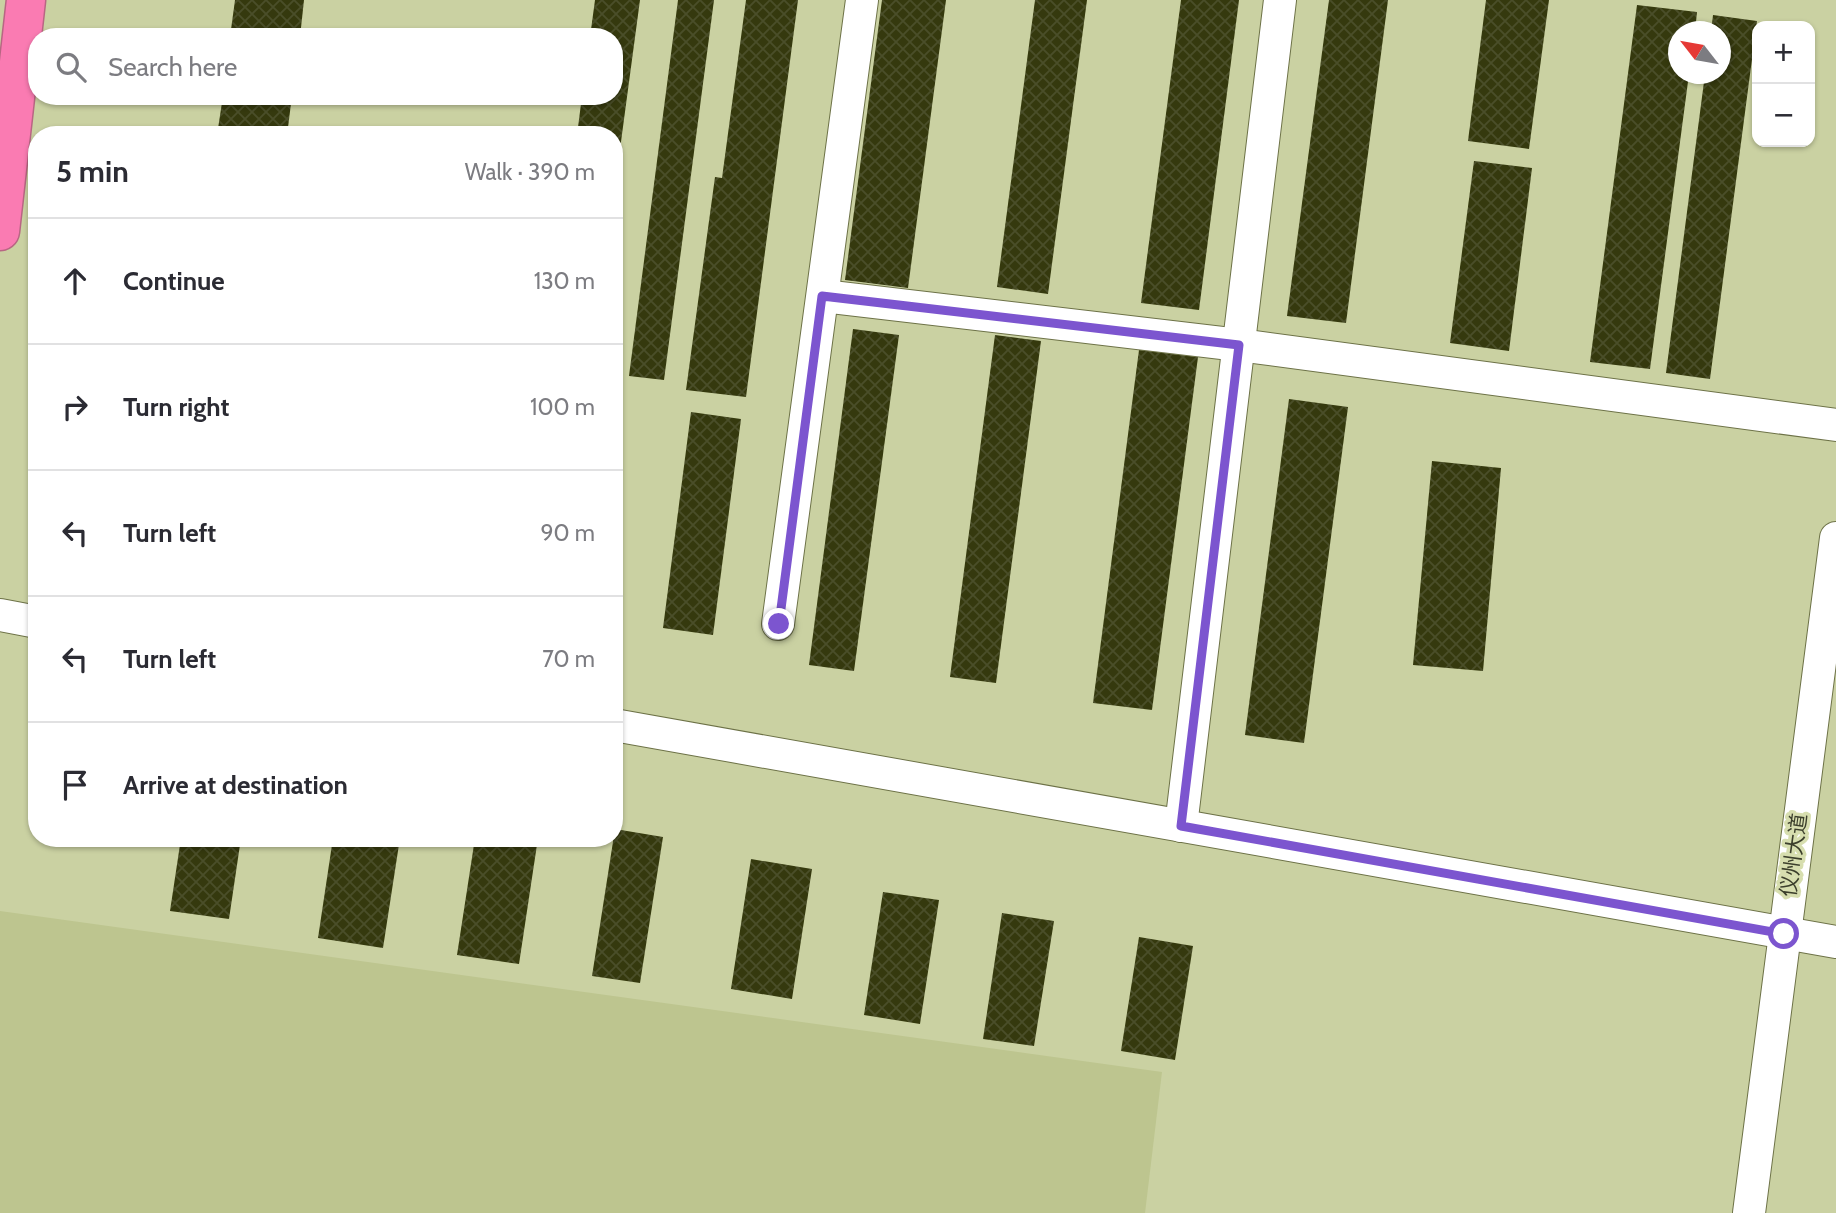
<!DOCTYPE html>
<html lang="en">
<head>
<meta charset="utf-8">
<style>
	:root { --surface:#fff; --page:#f2f2f3; --text:#2b2b33; --muted:#7c7c81; --line:#e1e1e2 }
	body { margin:0; font-family:Cabin,"Noto Sans SC",sans-serif; background:var(--page); color:var(--text) }
	.controls { position:absolute; right:21px; top:21px; display:grid; overflow:hidden; border-radius:14px; box-shadow:0 2px 5px #0004 }
	.controls button { width:63px; height:63px; display:grid; place-items:center; padding:0; border:0; border-bottom:2px solid var(--line); background:var(--surface); color:var(--text); font:35px sans-serif }
	.compass { position:absolute; left:1668px; top:21px; width:63px; height:63px; border-radius:50%; background:var(--surface); box-shadow:0 2px 5px #0004; rotate:301deg }
	.stop { position:absolute; width:21px; height:21px; margin:-16px; border:5px solid #7c55cf; border-radius:50%; background:#fff }
	.stop.end { background:#7c55cf; border-color:#fff; box-shadow:0 2px 7px #0008 }
	.list { margin:0; padding:0; list-style:none }
	h2 { display:flex; justify-content:space-between; align-items:center; height:91px; margin:0; padding:0 28px; font-size:30px }
	h2 small { font-size:23px; font-weight:400; color:var(--muted) }
	.list li { display:grid; grid-template-columns:46px 1fr auto; gap:21px; align-items:center; box-sizing:border-box; height:126px; padding:0 28px; border-top:2px solid var(--line) }
	.list b { display:block; font-size:26px; white-space:nowrap }
	.list em { font-size:23px; font-style:normal; color:var(--muted) }
	.icon { flex:none; width:38px; height:38px; fill:none; stroke:currentColor; stroke-width:2; stroke-linecap:round; stroke-linejoin:round }
	.map { position:relative; flex:none; width:1836px; height:1213px; overflow:hidden }
	.search { position:absolute; background:var(--surface); box-shadow:0 2px 5px #0004; left:28px; top:28px; width:595px; height:77px; display:flex; align-items:center; gap:18px; box-sizing:border-box; padding:0 24px; border-radius:28px; color:var(--muted); font-size:26px }
	.panel { position:absolute; background:var(--surface); box-shadow:0 2px 5px #0004; left:28px; top:126px; width:595px; height:721px; border-radius:28px }
	.map>svg:first-child { display:block }
	.built { fill:#bdc58f }
	.building { fill:url(#building-cross-hatch) }
	.lines { fill:none; stroke-linecap:round; stroke-linejoin:round }
	.minor-casing { stroke:#6d7247; stroke-width:34 }
	.highway-casing { stroke:#b86683; stroke-width:41 }
	.minor { stroke:#fff; stroke-width:32 }
	.highway { stroke:#fa7bb2; stroke-width:38 }
	.route { stroke:#7c55cf; stroke-width:9 }
	.labels { text-anchor:middle; stroke-width:7; stroke-linejoin:round; paint-order:stroke }
	.street-label { font-size:21px; fill:#3c3f2c; stroke:#d7deaf }
</style>
</head>
<body>
<div class="map">
<svg width="1836" height="1213" viewBox="0 0 1836 1213">
	<defs>
		<pattern id="building-cross-hatch" width="8" height="8" patternUnits="userSpaceOnUse" patternTransform="scale(1.75)"><rect width="8" height="8" fill="#35390e"/><path d="M0 0l8 8M0 8l8-8" fill="none" stroke="#4a4e29"/></pattern>
	</defs>
	<rect width="100%" height="100%" fill="#cad1a2"/>
	<polygon class="built" points="0,911 1162,1072 1145,1213 0,1213"/>
	<g class="building">
		<polygon points="235,0 304,0 300,37 230,37"/>
		<polygon points="595,0 640,0 616,179 614,135 577,135 582,96 614,96 614,37 590,37"/>
		<polygon points="678,0 714,0 664,380 629,376"/>
		<polygon points="746,0 798,0 746,397 686,390 715,177 722,178"/>
		<polygon points="882,0 946,0 908,288 845,280"/>
		<polygon points="1035,0 1087,0 1048,294 997,287"/>
		<polygon points="1181,0 1239,0 1199,310 1141,303"/>
		<polygon points="1329,0 1388,0 1346,323 1287,316"/>
		<polygon points="1486,0 1549,0 1529,149 1468,141"/>
		<polygon points="1637,5 1697,12 1695,32 1678,32 1678,74 1689,74 1650,369 1590,362"/>
		<polygon points="1713,15 1757,21 1710,379 1666,373 1705,74 1720,74 1720,32 1711,32"/>
		<polygon points="223,96 292,96 287,135 217,135"/>
		<polygon points="1474,161 1532,168 1509,351 1450,343"/>
		<polygon points="853,329 899,335 854,671 809,665"/>
		<polygon points="995,335 1041,341 996,683 950,677"/>
		<polygon points="1139,350 1198,357 1152,710 1093,703"/>
		<polygon points="1289,399 1348,407 1304,743 1245,735"/>
		<polygon points="691,412 741,419 713,635 663,628"/>
		<polygon points="1432,461 1501,468 1483,671 1413,665"/>
		<polygon points="615,829 663,837 640,983 592,976"/>
		<polygon points="181,838 241,838 229,919 170,911"/>
		<polygon points="333,838 400,838 383,948 318,938"/>
		<polygon points="475,838 538,838 519,964 457,955"/>
		<polygon points="751,859 812,869 792,999 731,989"/>
		<polygon points="883,892 939,900 920,1024 864,1015"/>
		<polygon points="1002,913 1054,921 1034,1046 983,1039"/>
		<polygon points="1139,937 1193,946 1175,1060 1121,1051"/>
	</g>
	<g class="lines">
		<g class="minor-casing">
			<g id="minor">
				<polyline points="823,296 1239,345 1836,425"/>
				<polyline points="0,615 37,622"/>
				<polyline points="778,624 862,0"/>
				<polyline points="614,725 1836,942"/>
				<polyline points="1181,826 1280,0"/>
				<polyline points="1749,1213 1836,538"/>
			</g>
		</g>
		<g class="highway-casing">
			<polyline id="highway" points="0,231 26,0"/>
		</g>
		<use href="#minor" class="minor"/>
		<use href="#highway" class="highway"/>
	</g>
	<g class="lines">
		<polyline class="route" points="779,624 822,296 1239,345 1181,826 1784,934"/>
	</g>
	<g class="labels">
		<g class="street-label">
			<text transform="translate(1794 855) rotate(-82)" y="7">仪州大道</text>
		</g>
	</g>
</svg>
<div class="controls">
<button>+</button>
<button>−</button>
</div>
<svg class="compass" viewBox="-18 -18 36 36"><path d="M0-13l5 13h-10z" fill="#e53935"/><path d="M0 13l5-13h-10z" fill="#7c7c81"/></svg>
<div class="stop" style="left:1784px;top:934px"></div>
<div class="stop end" style="left:779px;top:624px"></div>
<div class="search"><svg class="icon" aria-label="search" viewBox="0 0 24 24"><circle cx="10" cy="10" r="6"/><path d="M15 15l6 6"/></svg>Search here</div>
<section class="panel">
<h2>5 min<small>Walk · 390 m</small></h2>
<ul class="list">
<li><svg class="icon" aria-label="ahead" viewBox="0 0 24 24"><path d="M12 20V5M6 11l6-6 6 6"/></svg><div><b>Continue</b></div><em>130 m</em></li>
<li><svg class="icon" aria-label="right" viewBox="0 0 24 24"><path d="M7 20v-9h11M14 6l5 5-5 5"/></svg><div><b>Turn right</b></div><em>100 m</em></li>
<li><svg class="icon" aria-label="left" viewBox="0 0 24 24"><path d="M17 20v-9H6M10 6l-5 5 5 5"/></svg><div><b>Turn left</b></div><em>90 m</em></li>
<li><svg class="icon" aria-label="left" viewBox="0 0 24 24"><path d="M17 20v-9H6M10 6l-5 5 5 5"/></svg><div><b>Turn left</b></div><em>70 m</em></li>
<li><svg class="icon" aria-label="arrive" viewBox="0 0 24 24"><path d="M6 21V4h12l-3 4 3 4H6"/></svg><div><b>Arrive at destination</b></div></li>
</ul>
</section>
</div>
</body>
</html>
